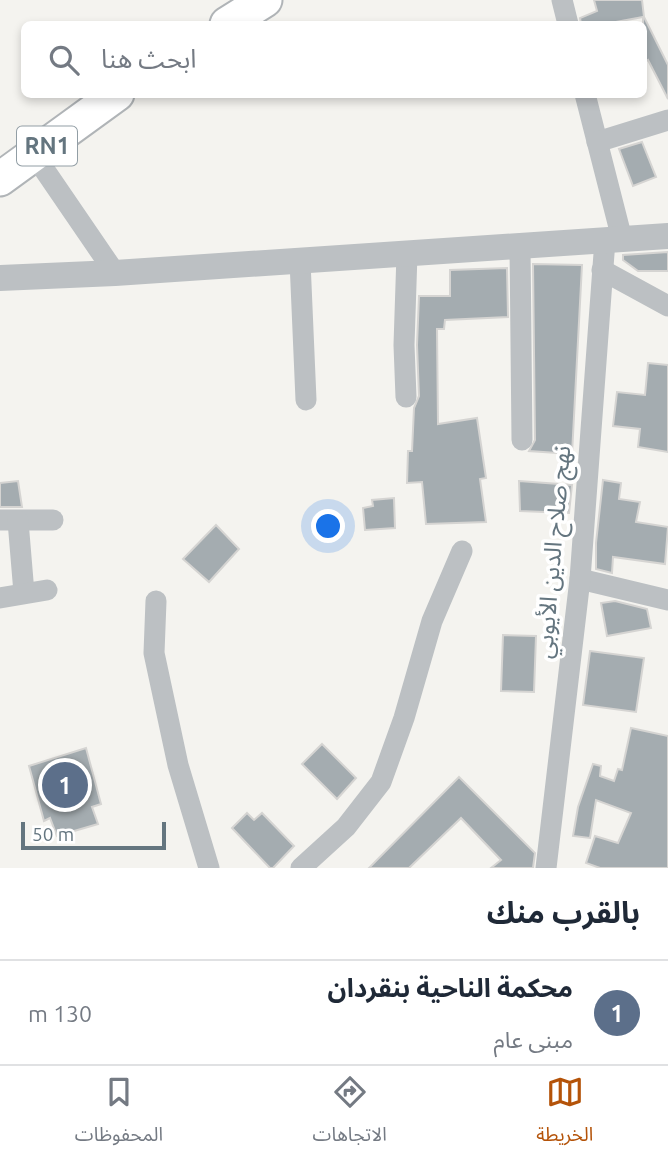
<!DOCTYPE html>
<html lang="ar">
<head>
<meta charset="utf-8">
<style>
	:root { --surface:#fff; --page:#f2f2f3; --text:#1f2937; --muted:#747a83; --line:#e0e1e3; --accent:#b45309 }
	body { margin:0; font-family:Ubuntu,"Noto Sans Arabic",sans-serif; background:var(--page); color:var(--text); direction:rtl }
	.scale { position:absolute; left:21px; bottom:18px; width:145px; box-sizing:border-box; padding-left:7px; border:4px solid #64757f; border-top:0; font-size:19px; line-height:24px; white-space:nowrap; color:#64757f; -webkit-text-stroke:5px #fff; paint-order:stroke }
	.you { position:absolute; left:329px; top:527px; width:24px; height:24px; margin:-18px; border:5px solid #fff; border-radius:50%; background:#1a73e8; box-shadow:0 0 0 10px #1a73e833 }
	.badge { display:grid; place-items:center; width:46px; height:46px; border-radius:50%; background:var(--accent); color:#fff; font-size:23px; font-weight:700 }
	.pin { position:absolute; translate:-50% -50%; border:4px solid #fff; box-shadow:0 2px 7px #0006 }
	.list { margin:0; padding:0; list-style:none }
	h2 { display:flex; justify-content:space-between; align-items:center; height:91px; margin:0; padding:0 28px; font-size:30px }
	h2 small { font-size:23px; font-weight:400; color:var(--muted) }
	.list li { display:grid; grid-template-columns:46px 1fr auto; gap:21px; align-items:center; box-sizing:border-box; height:105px; padding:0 28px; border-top:2px solid var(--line) }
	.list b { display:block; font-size:26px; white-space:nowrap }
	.list p { margin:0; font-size:23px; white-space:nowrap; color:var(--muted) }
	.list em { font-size:23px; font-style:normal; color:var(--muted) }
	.icon { flex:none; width:38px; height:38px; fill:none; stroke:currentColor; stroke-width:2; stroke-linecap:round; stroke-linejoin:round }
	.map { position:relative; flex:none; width:668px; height:868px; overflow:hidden; direction:ltr }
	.search { position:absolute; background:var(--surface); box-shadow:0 4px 10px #0003; left:21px; right:21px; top:21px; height:77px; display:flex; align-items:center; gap:18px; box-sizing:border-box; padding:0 24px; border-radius:10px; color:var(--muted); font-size:26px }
	.sheet { height:196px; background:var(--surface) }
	nav { display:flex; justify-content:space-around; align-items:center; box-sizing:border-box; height:98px; border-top:2px solid var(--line); background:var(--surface); font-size:19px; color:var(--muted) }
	nav a { display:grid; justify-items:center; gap:4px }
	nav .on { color:var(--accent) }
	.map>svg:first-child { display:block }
	.building { fill:#a4acb0; stroke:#d5d4d2; stroke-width:2 }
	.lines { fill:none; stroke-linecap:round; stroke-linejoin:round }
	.primary-casing { stroke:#b0b4b7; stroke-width:37 }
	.minor { stroke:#bcc0c3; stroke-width:21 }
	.tertiary { stroke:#bcc0c3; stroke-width:26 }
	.primary { stroke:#fff; stroke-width:33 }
	.labels { text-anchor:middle; stroke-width:7; stroke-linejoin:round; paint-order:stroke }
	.shield { fill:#fff; stroke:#929ea5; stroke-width:2 }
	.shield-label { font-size:23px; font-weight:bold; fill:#64757f }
	.street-label { font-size:24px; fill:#64757f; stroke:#fff }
</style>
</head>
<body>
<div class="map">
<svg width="668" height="868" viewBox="0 0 668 868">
	<rect width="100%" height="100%" fill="#f4f3ef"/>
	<g class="building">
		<polygon points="594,0 642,0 644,17 668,65 668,99 648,60 643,63 643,17 605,24 581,24 580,18 597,11"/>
		<polygon points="642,142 656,177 633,186 619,149"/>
		<polygon points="668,252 668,271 638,271 623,260 623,255"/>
		<polygon points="533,264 582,265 572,454 529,451 535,440"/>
		<polygon points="507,268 508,317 445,320 444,329 437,329 438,424 477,418 486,478 480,479 486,522 426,524 422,482 407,483 408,451 412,451 414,408 419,396 417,345 419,296 450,296 450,270"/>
		<polygon points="648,363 668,365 668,452 638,447 640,429 613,426 617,392 645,395"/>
		<polygon points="603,480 621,483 619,499 640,502 636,522 668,527 665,564 613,557 612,573 596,569 596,543"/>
		<polygon points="18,481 22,507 0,507 0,483"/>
		<polygon points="519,481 572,485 569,513 520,511"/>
		<polygon points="394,498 395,528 365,530 363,508 373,506 372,500"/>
		<polygon points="216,525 239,549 209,582 183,559"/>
		<polygon points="615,601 647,609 651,628 607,636 601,603"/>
		<polygon points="503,635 536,636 534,692 501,691"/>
		<polygon points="590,651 644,658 636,712 583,705"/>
		<polygon points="631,728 668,736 668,868 600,868 586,863 595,836 618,843 631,813 596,800 590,838 573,836 578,807 593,764 601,766 600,776 614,781 618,769 622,770"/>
		<polygon points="322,744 356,778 337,799 302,764"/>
		<polygon points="86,748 101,804 92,807 98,824 57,836 50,818 44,821 29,766"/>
		<polygon points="459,777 535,853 533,868 491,868 501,860 461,818 409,868 369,868"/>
		<polygon points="247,813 254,820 262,813 294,846 273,868 270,868 232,828"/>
	</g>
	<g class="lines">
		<g class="primary-casing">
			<g id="primary">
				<polyline points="227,24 265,0"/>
				<polyline points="0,179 117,94"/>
			</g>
		</g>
		<g class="minor">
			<polyline points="562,0 568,24"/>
			<polyline points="585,94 622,239"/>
			<polyline points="597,142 668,120"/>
			<polyline points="35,156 115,273"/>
			<polyline points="520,246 522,440"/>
			<polyline points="300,261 306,400"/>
			<polyline points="602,270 668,306"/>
			<polyline points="406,397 404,345 407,254"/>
			<polyline points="0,520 53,520"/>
			<polyline points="18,521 24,593"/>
			<polyline points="580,579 668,600"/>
			<polyline points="0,598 47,590"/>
			<polyline points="156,601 154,653 178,765 209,868"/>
			<polyline points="301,868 346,827 381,782 404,718 432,621 462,551"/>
			<polyline points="546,868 580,579 605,240"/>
		</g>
		<polyline class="tertiary" points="0,278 115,273 668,236"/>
		<use href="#primary" class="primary"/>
	</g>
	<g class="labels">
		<rect class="shield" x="17" y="126.5" width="60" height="39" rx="5"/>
		<g class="shield-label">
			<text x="47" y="154">RN1</text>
		</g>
		<g class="street-label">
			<text transform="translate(553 552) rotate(-85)" y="8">نهج صلاح الدين الأيوبي</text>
		</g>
	</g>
</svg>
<div class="scale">50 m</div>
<div class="you"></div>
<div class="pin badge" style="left:65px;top:785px;background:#5c6f8a">1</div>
<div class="search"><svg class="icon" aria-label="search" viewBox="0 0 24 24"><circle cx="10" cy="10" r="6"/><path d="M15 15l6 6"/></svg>ابحث هنا</div>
</div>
<section class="sheet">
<h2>بالقرب منك<small></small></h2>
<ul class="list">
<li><span class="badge" style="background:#5c6f8a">1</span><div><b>محكمة الناحية بنقردان</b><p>مبنى عام</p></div><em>130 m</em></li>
</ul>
</section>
<nav>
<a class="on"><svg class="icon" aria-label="map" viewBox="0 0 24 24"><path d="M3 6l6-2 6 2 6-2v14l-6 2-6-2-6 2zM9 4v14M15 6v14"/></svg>الخريطة</a>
<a><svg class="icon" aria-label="directions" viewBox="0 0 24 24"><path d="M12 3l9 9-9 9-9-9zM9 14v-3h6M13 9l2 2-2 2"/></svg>الاتجاهات</a>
<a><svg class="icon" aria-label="saved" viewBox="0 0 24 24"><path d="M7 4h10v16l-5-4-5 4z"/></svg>المحفوظات</a>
</nav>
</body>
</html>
